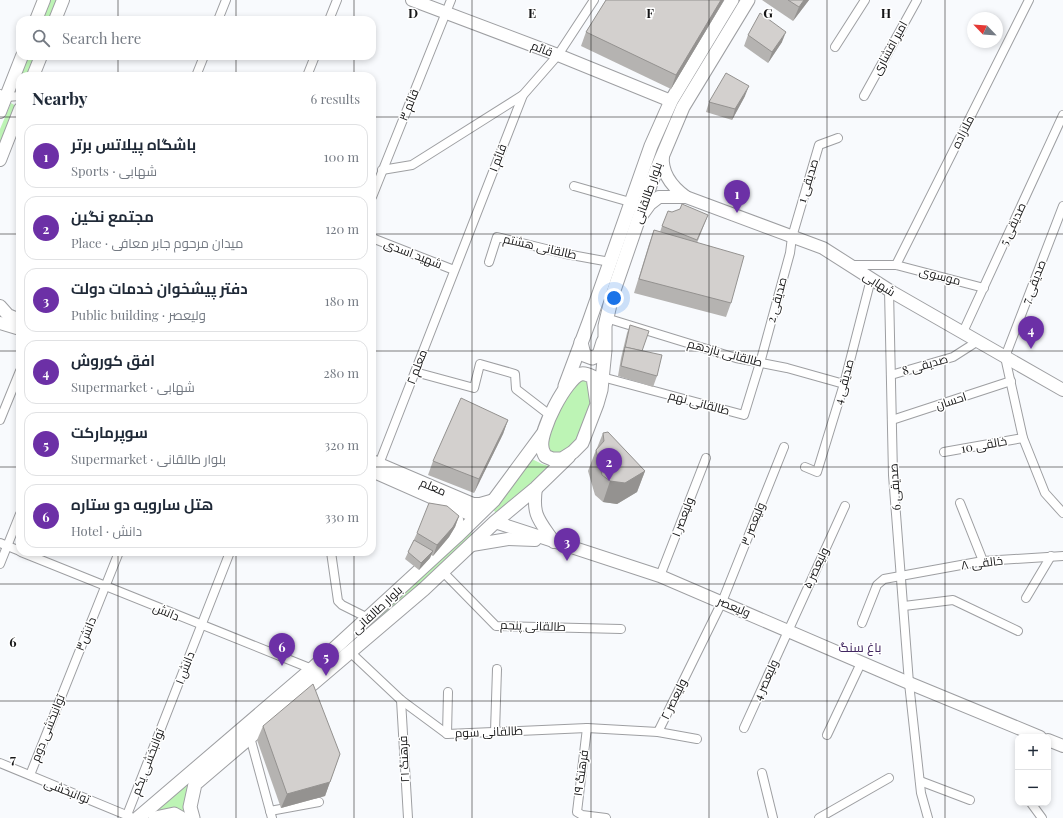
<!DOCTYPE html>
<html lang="en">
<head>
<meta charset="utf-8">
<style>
	:root { --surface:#fff; --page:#f2f2f3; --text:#1f2937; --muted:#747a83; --line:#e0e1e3; --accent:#6c30a6 }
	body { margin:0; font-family:"Playfair Display",Cairo,serif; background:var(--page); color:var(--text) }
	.controls { position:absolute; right:12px; bottom:12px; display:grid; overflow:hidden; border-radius:8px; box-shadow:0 2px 6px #0003 }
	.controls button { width:36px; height:36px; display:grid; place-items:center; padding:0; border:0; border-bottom:1px solid var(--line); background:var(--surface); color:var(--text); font:20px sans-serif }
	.compass { position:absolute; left:967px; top:12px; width:36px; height:36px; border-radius:50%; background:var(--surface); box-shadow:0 2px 6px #0003; rotate:295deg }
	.you { position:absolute; left:614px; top:298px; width:14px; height:14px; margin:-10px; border:3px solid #fff; border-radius:50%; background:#1a73e8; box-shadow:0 0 0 6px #1a73e833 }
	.badge { display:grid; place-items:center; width:26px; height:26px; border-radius:50%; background:var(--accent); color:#fff; font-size:13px; font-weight:700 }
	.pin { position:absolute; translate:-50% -33px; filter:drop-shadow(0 1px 2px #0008) }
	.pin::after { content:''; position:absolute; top:21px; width:14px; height:12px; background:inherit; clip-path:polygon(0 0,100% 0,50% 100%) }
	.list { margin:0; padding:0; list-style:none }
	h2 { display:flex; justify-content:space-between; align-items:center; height:52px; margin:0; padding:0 16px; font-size:17px }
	h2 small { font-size:13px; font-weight:400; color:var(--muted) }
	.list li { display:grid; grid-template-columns:26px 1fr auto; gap:12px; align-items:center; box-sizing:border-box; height:64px; margin:0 8px 8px; padding:0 8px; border:1px solid var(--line); border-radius:12px }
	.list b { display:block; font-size:15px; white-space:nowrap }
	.list p { margin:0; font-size:13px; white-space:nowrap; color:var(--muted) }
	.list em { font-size:13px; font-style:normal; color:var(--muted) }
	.icon { flex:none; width:22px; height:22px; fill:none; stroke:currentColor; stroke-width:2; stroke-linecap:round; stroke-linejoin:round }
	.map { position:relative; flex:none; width:1063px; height:818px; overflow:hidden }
	.search { position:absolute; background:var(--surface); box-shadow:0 2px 6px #0003; left:16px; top:16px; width:360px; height:44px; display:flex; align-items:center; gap:10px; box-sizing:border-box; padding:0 14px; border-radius:12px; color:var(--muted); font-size:15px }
	.panel { position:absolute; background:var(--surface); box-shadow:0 2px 6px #0003; left:16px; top:72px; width:360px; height:484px; border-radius:12px }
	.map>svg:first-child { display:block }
	.green { fill:#bdf4b5 }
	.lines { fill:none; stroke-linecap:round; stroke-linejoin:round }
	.street-casing { stroke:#9e9fa2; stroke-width:10 }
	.secondary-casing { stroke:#9e9fa2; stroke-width:14 }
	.primary-casing { stroke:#9e9fa2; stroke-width:15 }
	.street { stroke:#fff; stroke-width:8 }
	.secondary { stroke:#fff; stroke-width:12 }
	.primary { stroke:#fff; stroke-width:13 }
	.wall { fill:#b5b3b1 }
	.shaded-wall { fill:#949290 }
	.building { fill:#d3d0ce; stroke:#949290 }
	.grid { fill:none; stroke:#161617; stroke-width:1; stroke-opacity:0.55 }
	.labels { text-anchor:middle; stroke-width:3; stroke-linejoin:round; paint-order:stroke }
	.street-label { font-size:12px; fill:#161617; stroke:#fff }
	.neighbourhood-label { font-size:13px; fill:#422761; stroke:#fff }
	.grid-label { font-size:13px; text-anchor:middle; font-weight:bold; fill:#161617; stroke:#fff; stroke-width:3; stroke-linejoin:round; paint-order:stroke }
</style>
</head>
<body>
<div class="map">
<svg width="1063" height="818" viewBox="0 0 1063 818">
	<rect width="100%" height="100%" fill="#f8fafd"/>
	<g class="green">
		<polygon points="50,0 59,0 51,20 42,20"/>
		<polygon points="28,56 36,56 28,76 20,76"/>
		<polygon points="11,103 16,106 0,148 0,129"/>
		<polygon points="580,379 590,381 594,402 579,437 569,451 558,455 549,453 547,435 568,391"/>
		<polygon points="532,459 542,464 552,467 497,513 494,511 495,506"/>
		<polygon points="467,529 476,539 193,782 188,818 140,818"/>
	</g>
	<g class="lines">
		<g class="street-casing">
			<g id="street">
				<polyline points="218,20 226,0"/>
				<polyline points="329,20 337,0"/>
				<polyline points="835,47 865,0"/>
				<polyline points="196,76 204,56"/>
				<polyline points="307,76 315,56"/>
				<polyline points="0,94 6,97 20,96"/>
				<polyline points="864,96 917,0"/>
				<polyline points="382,170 412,165 523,95"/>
				<polyline points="574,186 630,202"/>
				<polyline points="372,197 451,0"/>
				<polyline points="1063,206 1005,357 1023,438 1045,493 1063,513"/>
				<polyline points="372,238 454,270"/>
				<polyline points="489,262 497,237 566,254 610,262"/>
				<polyline points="850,265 896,265 984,288"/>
				<polyline points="896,265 1029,0"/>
				<polyline points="889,290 893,475 909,683 921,793 928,818"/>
				<polyline points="606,318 736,358 787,368 844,384"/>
				<polyline points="963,332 1063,115"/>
				<polyline points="415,372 474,388 480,364 515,374 516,389 551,416"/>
				<polyline points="891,375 953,357 978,341"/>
				<polyline points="602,377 744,415 760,363 790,253 792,237 819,145 838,138"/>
				<polyline points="0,420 20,371"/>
				<polyline points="892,420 1011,381"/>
				<polyline points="944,452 1023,438"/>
				<polyline points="379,464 523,95 558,55 594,0"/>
				<polyline points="805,467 817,472 844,384 871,279"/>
				<polyline points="960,503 983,561"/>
				<polyline points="0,543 20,551"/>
				<polyline points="21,552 312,669"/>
				<polyline points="331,552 338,601 342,605 368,618"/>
				<polyline points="0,564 20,514"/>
				<polyline points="443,572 496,626 621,629"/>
				<polyline points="660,576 706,458"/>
				<polyline points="1026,598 1051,556"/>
				<polyline points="904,606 953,600 1018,631"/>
				<polyline points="862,623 877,585 884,579 983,561 1063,556"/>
				<polyline points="350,652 401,700 447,734 587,728 658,732 722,602 784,447"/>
				<polyline points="401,700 408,818"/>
				<polyline points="587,728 577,812 582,815 606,818"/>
				<polyline points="744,728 845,506"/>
				<polyline points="495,732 497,669"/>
				<polyline points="658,732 697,739"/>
				<polyline points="447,734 448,692"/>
				<polyline points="827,735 861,663"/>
				<polyline points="250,737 272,818"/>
				<polyline points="0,763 131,817"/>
				<polyline points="762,773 773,818"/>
				<polyline points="30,775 119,552"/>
				<polyline points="920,781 970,800"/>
				<polyline points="1031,803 1042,818"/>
				<polyline points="270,811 319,802"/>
				<polyline points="127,815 230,552"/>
				<polyline points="819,818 889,778"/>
			</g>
		</g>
		<g class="secondary-casing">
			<g id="secondary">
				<polyline points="412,0 558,55 671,101"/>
				<polyline points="36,20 44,0"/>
				<polyline points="55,20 63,0"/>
				<polyline points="33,76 41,56"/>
				<polyline points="0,112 22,56"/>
				<path d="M663 155C661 173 671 186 686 197"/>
				<polyline points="0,160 20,109"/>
				<polyline points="642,215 650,204 659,197 686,197 823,248 892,292 1063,390"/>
				<polyline points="0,306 8,315 20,320"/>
				<polyline points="0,323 20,329"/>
				<polyline points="372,461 473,504 480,504 494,500"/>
				<polyline points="372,471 476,517"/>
				<path d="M536 488C532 516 539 520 554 542"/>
				<path d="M448 506C458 515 459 523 457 536"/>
				<polyline points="495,522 660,576 909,683 1040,737"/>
				<polyline points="472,545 508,539 535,540"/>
				<polyline points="1048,740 1063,746"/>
			</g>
		</g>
		<g class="primary-casing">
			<g id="primary">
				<polyline points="581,342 584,355 592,358 599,355 603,342"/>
				<polyline points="565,386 589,322 651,146 671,101 732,0"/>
				<path d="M597 404 593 377C589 375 585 373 581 374 566 378 539 432 542 447 542 450 544 453 545 456L552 459H562L573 452 582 443 597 404 601 390 605 350V326L612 296 651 183 683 107 748 0"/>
				<polyline points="138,818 312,669 457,536 494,500 542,435"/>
				<polyline points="155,818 174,814 181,818"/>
				<polyline points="193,818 190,807 195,784 424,589 495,522 536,488 569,456"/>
			</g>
		</g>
		<use href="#street" class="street"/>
		<use href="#secondary" class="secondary"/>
		<use href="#primary" class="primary"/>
	</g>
	<g class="wall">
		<polygon points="606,0 724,0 671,89 581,46 586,32"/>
		<polygon points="762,0 809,0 793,21"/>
		<polygon points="748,35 782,42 768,63 744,46"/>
		<polygon points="745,96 732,120 706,112 709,102"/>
		<polygon points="672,212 708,215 697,243 731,303 726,317 634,293 649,244 654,230 660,232 662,226"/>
		<polygon points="630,325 642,351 657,376 653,387 618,376 621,358 627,333"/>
		<polygon points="508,420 503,434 474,493 428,475 433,461"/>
		<polygon points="603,433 645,471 637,492 617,504 603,502 595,495 588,471 596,450 597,448"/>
		<polygon points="459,516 455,527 449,537 433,556 431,555 430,558 419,570 405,559 417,533"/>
		<polygon points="263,726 340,754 325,796 281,808 257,740"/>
	</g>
	<g class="shaded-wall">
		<polygon points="721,0 724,0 671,89 676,75"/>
		<polygon points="804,0 809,0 793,21 799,7"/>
		<polygon points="786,32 782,42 768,63 772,52"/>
		<polygon points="749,86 745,96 732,120 735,109"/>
		<polygon points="508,420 503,434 474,493 479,479"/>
		<polygon points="645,471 637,492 617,504 603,502 610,481"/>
		<polygon points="459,516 455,527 449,537 433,556 437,545"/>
		<polygon points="433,551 430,558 419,570 421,563"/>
		<polygon points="330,782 325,796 281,808 287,794"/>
	</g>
	<g class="building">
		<polygon points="606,0 721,0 676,75 586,32"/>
		<polygon points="788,0 804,0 799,7"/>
		<polygon points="760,13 786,32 772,52 748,35"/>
		<polygon points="726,73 749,86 735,109 709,102"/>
		<polygon points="682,204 708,215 697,240 662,226 668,211 672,212 680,209"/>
		<polygon points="654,230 744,256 731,303 639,279"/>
		<polygon points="630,325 649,331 642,351 625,347 625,348"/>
		<polygon points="625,347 662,355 657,376 621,366"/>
		<polygon points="461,398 508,420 479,479 433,461"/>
		<polygon points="608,432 645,471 625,483 610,481 602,475 596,450 604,441 603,433"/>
		<polygon points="429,503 447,506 459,516 453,527 437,545 417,533"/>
		<polygon points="414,540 433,551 421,563 408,552"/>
		<polygon points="313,684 340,754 330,782 287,794 263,726"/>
	</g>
	<path class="grid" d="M118 0V20M236 0V20M354 0V20M472 0V818M591 0V818M709 0V818M827 0V818M945 0V818M118 56V76M236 56V76M354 56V76M0 117H20M372 117H1063M0 234H20M372 234H1063M0 351H20M372 351H1063M0 467H20M372 467H1063M118 552V818M236 552V818M354 552V818M0 584H1063M0 701H1063"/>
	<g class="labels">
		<g class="street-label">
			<text transform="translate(890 48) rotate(-61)" y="4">امیر افشاری</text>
			<text transform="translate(542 49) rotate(21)" y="4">قائم</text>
			<text transform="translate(409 105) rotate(-68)" y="4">قائم ٣</text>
			<text transform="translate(963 132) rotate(-63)" y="4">ملازاده</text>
			<text transform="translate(498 158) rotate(-69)" y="4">قائم ١</text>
			<text transform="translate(808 181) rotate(-73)" y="4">صدیقی 1</text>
			<text transform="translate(648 193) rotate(-71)" y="4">بلوار طالقانی</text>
			<text transform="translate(1013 224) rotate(-65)" y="4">صدیقی 5</text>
			<text transform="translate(540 247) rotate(13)" y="4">طالقانی هشتم</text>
			<text transform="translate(413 254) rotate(21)" y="4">شهید اسدی</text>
			<text transform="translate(940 276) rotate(15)" y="4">موسوی</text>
			<text transform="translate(1034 282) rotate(-69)" y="4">صدیقی 7</text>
			<text transform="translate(879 284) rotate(32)" y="4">شهابی</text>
			<text transform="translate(777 300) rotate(-75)" y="4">صدیقی 2</text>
			<text transform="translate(725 353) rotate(15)" y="4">طالقانی یازدهم</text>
			<text transform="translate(925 365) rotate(-16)" y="4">صدیقی 8</text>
			<text transform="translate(417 367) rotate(-69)" y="4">معلم ٢</text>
			<text transform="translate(844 382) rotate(-75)" y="4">صدیقی 4</text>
			<text transform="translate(951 401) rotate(-18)" y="4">احسان</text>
			<text transform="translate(699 403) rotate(15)" y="4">طالقانی نهم</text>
			<text transform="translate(984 445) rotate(-10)" y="4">خالقی 10</text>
			<text transform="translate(433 487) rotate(23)" y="4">معلم</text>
			<text transform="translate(895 487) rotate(-94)" y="4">صدیقی 6</text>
			<text transform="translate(683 517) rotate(-69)" y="4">ولیعصر ١</text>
			<text transform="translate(753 524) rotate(-68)" y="4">ولیعصر ٣</text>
			<text transform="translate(982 563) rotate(-7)" y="4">خالقی ۸</text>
			<text transform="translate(816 568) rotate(-65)" y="4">ولیعصر ۵</text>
			<text transform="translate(734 607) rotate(23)" y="4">ولیعصر</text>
			<text transform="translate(377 610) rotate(-43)" y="4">بلوار طالقانی</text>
			<text transform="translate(166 612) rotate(22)" y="4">دانش</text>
			<text transform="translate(533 626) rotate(2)" y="4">طالقانی پنجم</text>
			<text transform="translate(86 634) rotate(-68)" y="4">دانش٣</text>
			<text transform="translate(185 668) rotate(-69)" y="4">دانش ١</text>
			<text transform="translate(766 680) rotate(-66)" y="4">ولیعصر 4</text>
			<text transform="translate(674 699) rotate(-64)" y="4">ولیعصر ٢</text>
			<text transform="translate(48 728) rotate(-68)" y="4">توانبخشی دوم</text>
			<text transform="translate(489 732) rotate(-2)" y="4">طالقانی سوم</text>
			<text transform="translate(404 759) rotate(-93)" y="4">فرهنگ ۲۱</text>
			<text transform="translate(148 762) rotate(-69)" y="4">توانبخشی یکم</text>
			<text transform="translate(581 773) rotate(-82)" y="4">فرهنگ ۱۹</text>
			<text transform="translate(67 791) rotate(22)" y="4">توانبخشی</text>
		</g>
		<g class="neighbourhood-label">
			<text x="860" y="652">باغ سنگ</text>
		</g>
	</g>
	<g class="grid-label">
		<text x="413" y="18">D</text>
		<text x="532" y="18">E</text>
		<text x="650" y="18">F</text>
		<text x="768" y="18">G</text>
		<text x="886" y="18">H</text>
		<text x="13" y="647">6</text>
		<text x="13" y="764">7</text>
	</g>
</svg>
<div class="controls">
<button>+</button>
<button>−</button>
</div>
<svg class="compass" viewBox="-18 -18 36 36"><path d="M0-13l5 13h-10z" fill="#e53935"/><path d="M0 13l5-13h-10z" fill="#747a83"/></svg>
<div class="you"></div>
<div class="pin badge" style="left:737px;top:213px">1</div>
<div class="pin badge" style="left:609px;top:481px">2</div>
<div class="pin badge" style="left:567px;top:561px">3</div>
<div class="pin badge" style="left:1031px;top:349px">4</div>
<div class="pin badge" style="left:326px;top:676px">5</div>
<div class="pin badge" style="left:282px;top:666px">6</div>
<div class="search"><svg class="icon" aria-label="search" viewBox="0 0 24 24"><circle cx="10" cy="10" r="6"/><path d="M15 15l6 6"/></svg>Search here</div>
<section class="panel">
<h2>Nearby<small>6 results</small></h2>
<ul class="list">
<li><span class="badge">1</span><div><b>باشگاه پیلاتس برتر</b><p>Sports · شهابی</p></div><em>100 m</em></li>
<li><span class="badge">2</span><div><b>مجتمع نگین</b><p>Place · میدان مرحوم جابر معافی</p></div><em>120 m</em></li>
<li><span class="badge">3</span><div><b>دفتر پیشخوان خدمات دولت</b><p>Public building · ولیعصر</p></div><em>180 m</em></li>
<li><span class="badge">4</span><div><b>افق کوروش</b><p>Supermarket · شهابی</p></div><em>280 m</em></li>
<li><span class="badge">5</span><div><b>سوپرمارکت</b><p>Supermarket · بلوار طالقانی</p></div><em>320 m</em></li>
<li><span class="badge">6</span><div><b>هتل سارویه دو ستاره</b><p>Hotel · دانش</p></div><em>330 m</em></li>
</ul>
</section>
</div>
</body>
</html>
